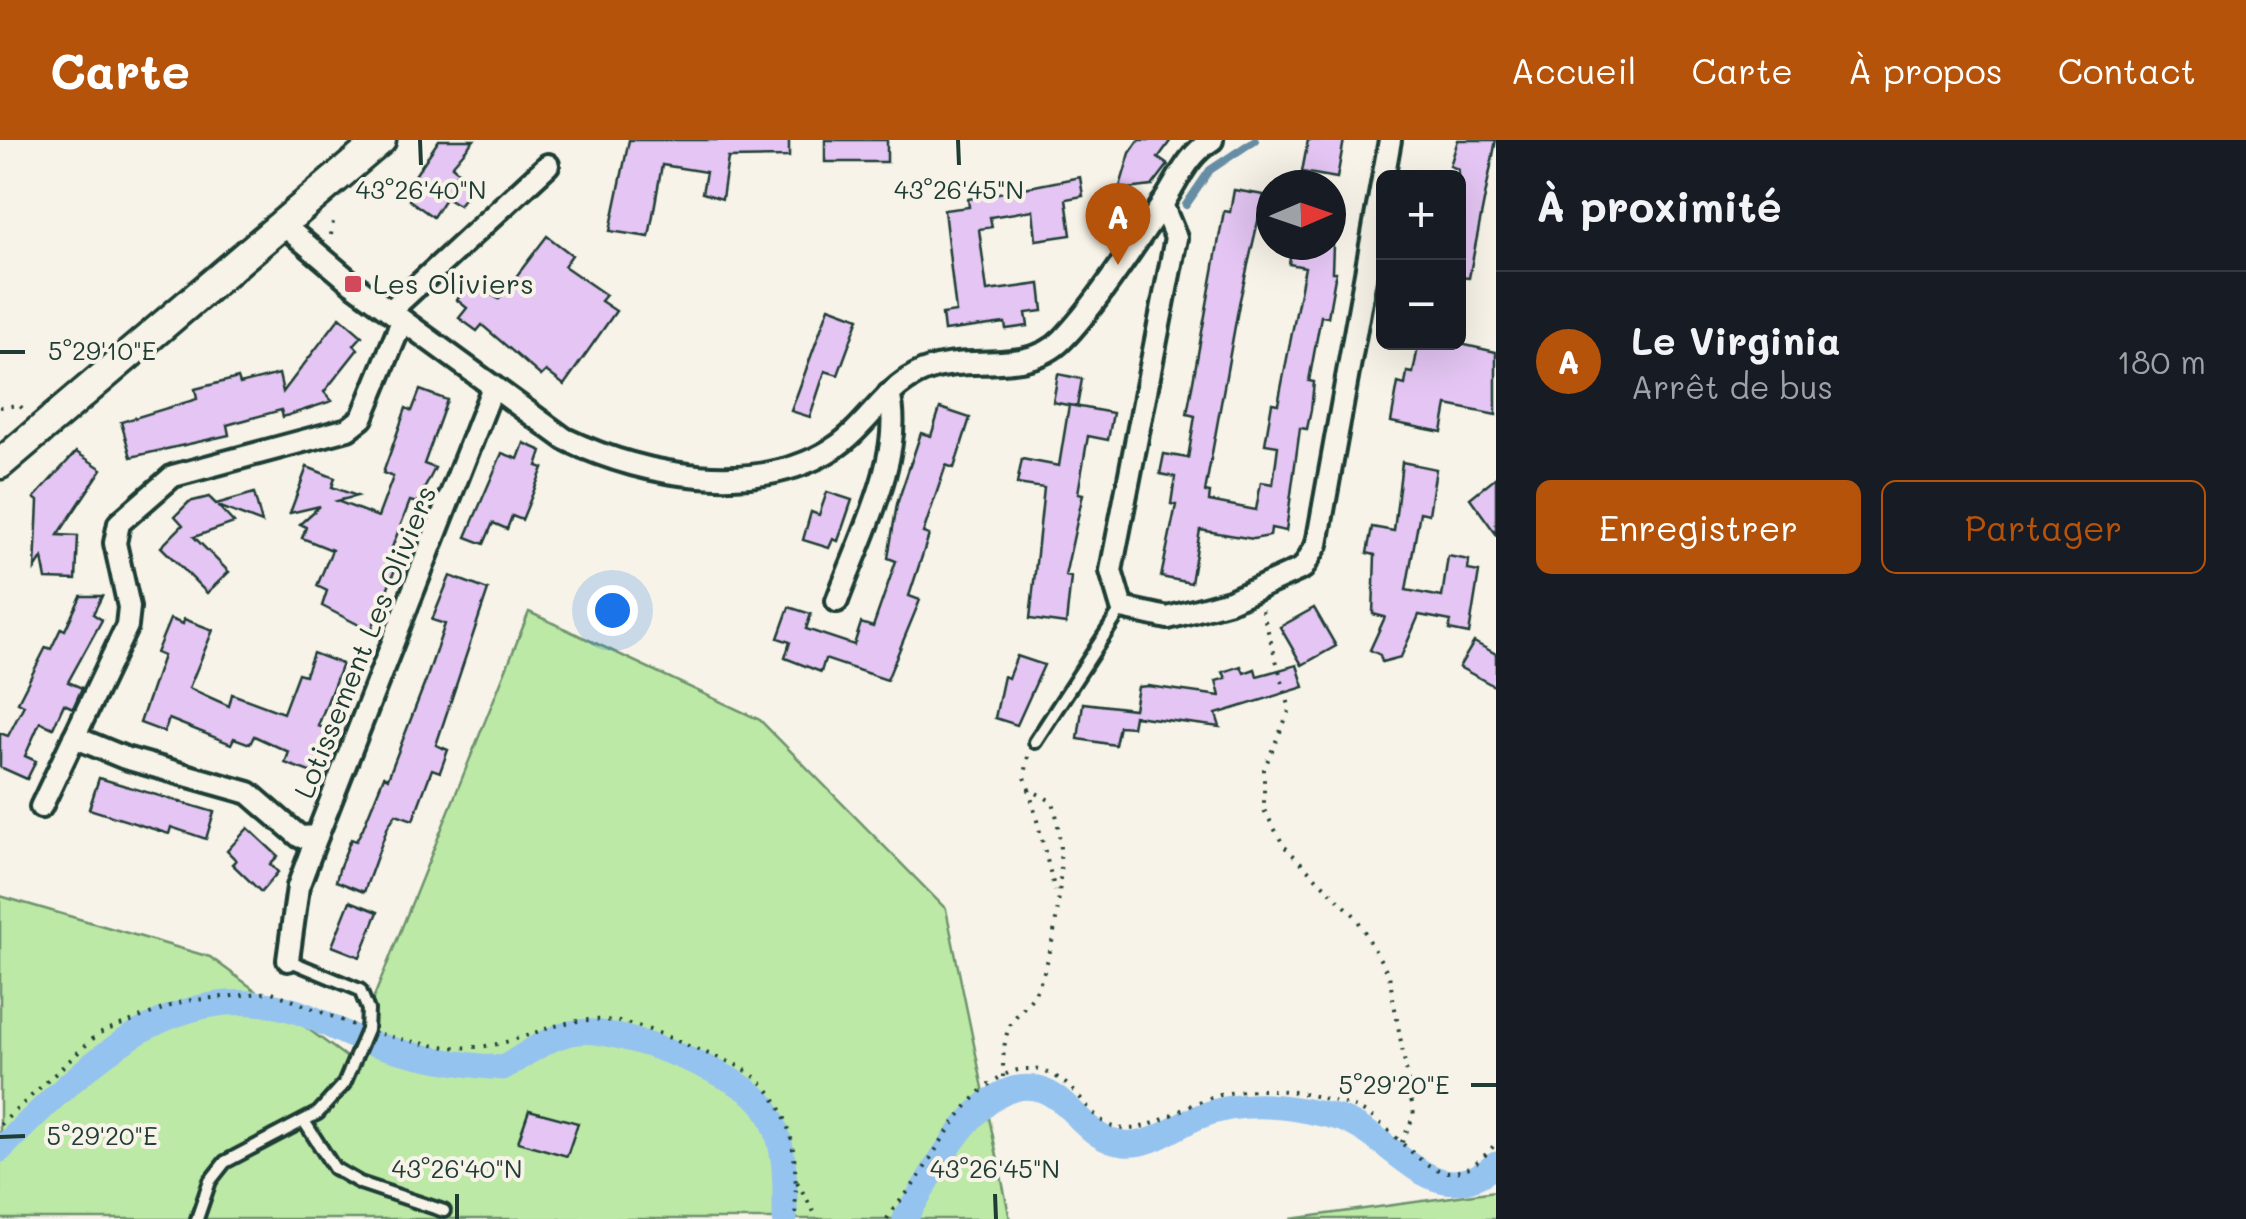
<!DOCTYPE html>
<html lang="fr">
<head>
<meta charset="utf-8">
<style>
	:root { --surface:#171b24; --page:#20242c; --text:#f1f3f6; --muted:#9ea1a6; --line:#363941; --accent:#b45309 }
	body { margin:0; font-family:Mali,sans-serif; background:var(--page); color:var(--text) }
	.controls { position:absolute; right:30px; top:30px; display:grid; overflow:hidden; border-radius:15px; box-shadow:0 10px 40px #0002 }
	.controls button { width:90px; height:90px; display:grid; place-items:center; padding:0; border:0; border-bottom:2px solid var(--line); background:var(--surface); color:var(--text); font:50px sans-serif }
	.compass { position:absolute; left:1256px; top:30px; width:90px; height:90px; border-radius:50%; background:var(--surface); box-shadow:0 10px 40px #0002; rotate:88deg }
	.you { position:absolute; left:612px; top:470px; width:35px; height:35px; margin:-25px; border:8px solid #fff; border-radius:50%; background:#1a73e8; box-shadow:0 0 0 15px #1a73e833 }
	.badge { display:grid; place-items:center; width:65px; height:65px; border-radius:50%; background:var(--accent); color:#fff; font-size:32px; font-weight:700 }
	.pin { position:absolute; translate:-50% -82px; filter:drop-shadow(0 2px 5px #0008) }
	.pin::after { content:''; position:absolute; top:52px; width:35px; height:30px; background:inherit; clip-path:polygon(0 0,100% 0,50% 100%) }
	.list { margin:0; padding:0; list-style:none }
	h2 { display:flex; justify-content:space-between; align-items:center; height:130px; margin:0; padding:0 40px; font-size:42px }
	h2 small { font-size:32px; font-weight:400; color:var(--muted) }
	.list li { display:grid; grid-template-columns:65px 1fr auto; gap:30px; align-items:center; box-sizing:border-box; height:180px; padding:0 40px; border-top:2px solid var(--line) }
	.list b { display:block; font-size:38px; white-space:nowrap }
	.list p { margin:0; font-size:32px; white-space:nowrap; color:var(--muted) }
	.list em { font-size:32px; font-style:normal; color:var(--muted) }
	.actions { display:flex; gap:20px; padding:30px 40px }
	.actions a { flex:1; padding:22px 0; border:2px solid var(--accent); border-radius:15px; text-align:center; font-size:35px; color:var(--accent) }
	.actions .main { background:var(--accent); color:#fff }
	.map { position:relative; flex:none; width:1496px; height:1079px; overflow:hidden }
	header { display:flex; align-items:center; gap:60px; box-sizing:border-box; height:140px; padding:0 50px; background:var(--accent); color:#fff }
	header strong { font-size:48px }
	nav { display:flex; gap:55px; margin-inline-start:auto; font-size:35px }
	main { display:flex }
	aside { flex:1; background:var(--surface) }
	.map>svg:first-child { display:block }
	.green { fill:#bde9a6; stroke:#6e936d; stroke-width:2.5 }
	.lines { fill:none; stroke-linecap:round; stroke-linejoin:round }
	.stream { stroke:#668da4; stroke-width:8 }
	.canal { stroke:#95c3ef; stroke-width:25 }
	.building { fill:#e4c5f3; stroke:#1f3d34; stroke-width:2.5 }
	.lane-casing { stroke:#1f3d34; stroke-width:18 }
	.street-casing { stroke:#1f3d34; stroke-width:28 }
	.secondary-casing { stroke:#1f3d34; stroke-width:35 }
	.path { stroke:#1f3d34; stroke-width:4; stroke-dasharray:2.5 8; stroke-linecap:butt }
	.lane { stroke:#f7f3e8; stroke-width:10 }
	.street { stroke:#f7f3e8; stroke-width:20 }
	.secondary { stroke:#f7f3e8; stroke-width:28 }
	.ticks { fill:none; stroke:#1f3d34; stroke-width:4 }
	.poi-dot { fill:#d1495b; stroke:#f7f3e8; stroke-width:4 }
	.labels { text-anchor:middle; stroke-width:8; stroke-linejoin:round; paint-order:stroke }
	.poi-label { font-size:28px; fill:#1f3d34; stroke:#f7f3e8; text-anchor:start }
	.street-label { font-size:28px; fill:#1f3d34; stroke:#f7f3e8 }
	.ticks-label { font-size:25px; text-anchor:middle; fill:#1f3d34; stroke:#f7f3e8; stroke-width:8; stroke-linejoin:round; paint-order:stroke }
</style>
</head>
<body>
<header>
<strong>Carte</strong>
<nav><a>Accueil</a><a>Carte</a><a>À propos</a><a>Contact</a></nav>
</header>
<main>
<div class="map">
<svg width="1496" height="1079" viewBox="0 0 1496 1079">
	<rect width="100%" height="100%" fill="#f7f3e8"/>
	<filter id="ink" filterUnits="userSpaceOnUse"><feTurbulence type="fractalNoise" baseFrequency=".01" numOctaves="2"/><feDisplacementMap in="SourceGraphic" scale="20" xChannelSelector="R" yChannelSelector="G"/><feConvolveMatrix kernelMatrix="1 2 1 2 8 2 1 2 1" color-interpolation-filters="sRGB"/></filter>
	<g filter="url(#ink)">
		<g class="green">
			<polygon points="529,472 760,580 946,769 1010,1079 0,1079 0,756 210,817 349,919"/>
			<polygon points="1496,1051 1496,1079 1291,1079"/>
		</g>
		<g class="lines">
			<polyline class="stream" points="1186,65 1210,30 1255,0"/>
			<g class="canal">
				<path d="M0 1010C77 934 170 834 292 870 316 877 338 892 362 900 405 915 458 925 503 928 527 914 550 895 578 892 617 887 746 935 766 968 787 1003 785 1040 785 1079"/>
				<path d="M905 1079C933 1035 990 910 1057 958 1080 975 1093 1001 1124 1004 1153 1007 1176 985 1201 976 1245 959 1290 966 1335 977 1393 992 1432 1079 1496 1024"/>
			</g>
		</g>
		<g class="building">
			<polygon points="439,0 474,0 452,26 458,31 454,37 471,49 459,65 446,57 433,77 409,60 421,42 414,37"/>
			<polygon points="629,0 789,0 789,17 728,18 722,59 702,53 706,32 662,25 649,97 610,91"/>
			<rect x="825" y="0" width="62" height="22"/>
			<polygon points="1139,0 1171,0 1158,18 1168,25 1152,46 1119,50 1130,13"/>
			<polygon points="1308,0 1344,0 1337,38 1302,32"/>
			<polygon points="1458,0 1496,0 1469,138 1458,137 1458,29 1450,26"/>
			<polygon points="1080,37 1083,56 1066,59 1071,95 1036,100 1033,70 990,77 992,87 979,89 987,151 1040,144 1043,171 1026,173 1028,186 1006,189 1005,183 944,191 942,174 956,172 944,70 969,67 968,59"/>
			<polygon points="1234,50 1264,55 1239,164 1205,352 1210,353 1209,361 1256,370 1261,342 1273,344 1278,306 1265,304 1272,263 1278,264 1305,127 1289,124 1292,105 1333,105 1332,132 1336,132 1328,177 1321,176 1309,241 1314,242 1311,270 1307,289 1300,288 1286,391 1271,388 1270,396 1253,399 1200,390 1191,443 1161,437 1176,365 1171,364 1175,337 1160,334 1164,314 1188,318 1195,276 1187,274 1224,71 1230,72"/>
			<polygon points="547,96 572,115 564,126 606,155 601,161 616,171 564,245 546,231 541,236 482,185 477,191 459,178 467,168 457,160 470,142 499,159"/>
			<polygon points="829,167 859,178 838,235 825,231 810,277 791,271"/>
			<polygon points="340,177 362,196 354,205 358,209 324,252 332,261 283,277 281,270 227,285 229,295 131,317 121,282 197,259 195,249 238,238 240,244 279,234 283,252"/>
			<polygon points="1419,202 1452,202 1496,212 1496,275 1447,265 1442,292 1391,282 1398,243 1405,245 1407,232 1413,233"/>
			<polygon points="1058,234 1082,239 1077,267 1053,262"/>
			<polygon points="420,250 447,260 424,324 435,328 417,363 410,361 391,410 401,414 371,491 322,466 327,451 317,446 332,410 302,398 306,387 300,384 320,366 290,373 307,327 335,338 332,347 357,356 337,361 378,377 393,337 383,333 406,268 412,271"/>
			<polygon points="1069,265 1113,273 1108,300 1088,296 1078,353 1083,354 1065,436 1071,437 1066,484 1030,479 1044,348 1017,344 1022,319 1059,326"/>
			<polygon points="940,268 970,278 954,328 946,325 923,393 929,395 909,456 920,460 887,540 825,519 821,532 785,518 790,502 778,498 789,467 811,474 806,489 854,505 861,483 873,487 896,421 888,418 897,364 921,293 931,296"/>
			<polygon points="524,303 542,311 537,326 543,328 522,380 512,376 507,389 493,383 484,404 466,397 502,313 518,319"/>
			<polygon points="76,312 102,329 58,395 78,396 76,440 46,439 42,418 35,429 38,361 34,358"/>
			<polygon points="1402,322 1436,329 1429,374 1420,372 1406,450 1442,457 1448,416 1469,420 1468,430 1479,432 1469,494 1449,490 1451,481 1419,475 1401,517 1382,522 1380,515 1370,510 1385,477 1373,474 1375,415 1367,413 1372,387 1394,391"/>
			<polygon points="1496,337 1496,394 1470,358"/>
			<polygon points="827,352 852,360 838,401 833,399 829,408 803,400 811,372 819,375"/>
			<polygon points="254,353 262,383 218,366 234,383 194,397 229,432 207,453 161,407 183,385 175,376 189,362 209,357 216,364"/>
			<polygon points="450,436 488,450 436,605 448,610 440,632 432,629 413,680 396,674 388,686 364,752 336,741 340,726 351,699 356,701 363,688 384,636 388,638 426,540 445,484 432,480"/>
			<polygon points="81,456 102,456 93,474 102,480 68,542 82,548 73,568 64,564 53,588 40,582 25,616 36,621 27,639 0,627 0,593 8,596 24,565 18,562 46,507 51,509 61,488 65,490"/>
			<polygon points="1314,468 1336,506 1302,525 1280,487"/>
			<polygon points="170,479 183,484 184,479 213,490 189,548 229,566 232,554 283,573 298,533 305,535 313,513 342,524 318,586 333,591 315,634 285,623 289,612 254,596 250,604 234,598 231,604 169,579 164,592 140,583 163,516 156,513"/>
			<polygon points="1474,502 1496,514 1496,547 1459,527"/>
			<polygon points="1017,516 1044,525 1017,585 995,578 1004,536 1008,538"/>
			<polygon points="1297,525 1304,547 1216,574 1220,587 1134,576 1132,587 1119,586 1115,605 1078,599 1083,563 1134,569 1138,547 1148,546 1220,556 1216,541 1226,538 1223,532 1241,526 1244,533 1255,529 1257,536"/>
			<polygon points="99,638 214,672 206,699 171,687 169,694 89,669"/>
			<polygon points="248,688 278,716 270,724 278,732 261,752 232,724 236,720 227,711"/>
			<polygon points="350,761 378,772 360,817 332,806"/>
			<polygon points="529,970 578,983 567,1016 518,1002"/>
		</g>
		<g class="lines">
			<g class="lane-casing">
				<g id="lane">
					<polyline points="1035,602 1122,468"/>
					<polyline points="304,981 334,1028 360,1043 444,1071"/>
					<polyline points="197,1079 210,1041 225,1022 318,973 344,944 367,890 368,870 360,850 288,820"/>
				</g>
			</g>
			<g class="street-casing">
				<g id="street">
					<polyline points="1162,64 1176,98 1111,431 1122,468 1168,478 1230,461 1303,428 1317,404 1390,0"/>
					<path d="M281 83 353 144 565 299C643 336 756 358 834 308 871 284 888 240 933 228 974 216 1030 234 1063 199 1096 165 1134 105 1162 65 1178 41 1187 15 1212 0"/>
					<polyline points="390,171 548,25"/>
					<path d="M837 461C858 403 906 313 889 254"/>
					<polyline points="74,597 125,618 249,653 300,697 317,696 493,247"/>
					<polyline points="41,667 127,486 129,467 115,403 119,383 173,336 348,289 362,278 402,181"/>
					<polyline points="288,820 298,747 317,696"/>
				</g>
			</g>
			<g class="secondary-casing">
				<polyline id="secondary" points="0,324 381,0"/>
			</g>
			<g class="path">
				<polyline points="331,95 334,75"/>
				<polyline points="0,267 19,265 26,272"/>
				<polyline points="1262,470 1290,569 1264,629 1264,670 1284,706 1356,777 1389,835 1414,975 1401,1004"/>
				<polyline points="1029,649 1055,751"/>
				<path d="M381 894C423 905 466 914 509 901 538 893 560 881 590 880 626 878 660 893 693 908 713 916 739 923 755 937 798 972 797 1030 795 1079"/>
				<path d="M1003 937C1003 919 1003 899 1011 883 1018 872 1029 864 1035 853 1059 807 1068 711 1053 662L1029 649 1025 637 1028 616"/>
				<polyline points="0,985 99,893 184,861 272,852 353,885"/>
				<polyline points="797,1042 818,1079"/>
				<path d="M887 1079C896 1064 909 1052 919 1037 949 989 1006 882 1075 952 1091 969 1101 989 1128 989 1151 988 1172 974 1192 965 1232 946 1282 946 1325 959 1337 962 1351 965 1361 970 1410 996 1438 1074 1496 1003"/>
			</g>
			<use href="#lane" class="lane"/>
			<use href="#street" class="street"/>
			<use href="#secondary" class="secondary"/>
		</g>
	</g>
	<path class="ticks" d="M420 0 421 25M958 0 959 25M0 212H25M1471 945H1496M0 997 25 996M457 1054V1079M995 1054 996 1079"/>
	<rect class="poi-dot" x="343" y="134" width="20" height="20" rx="5"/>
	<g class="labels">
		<g class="poi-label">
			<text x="373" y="154">Les Oliviers</text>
		</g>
		<g class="street-label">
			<text transform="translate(365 502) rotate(-68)" y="10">Lotissement Les Oliviers</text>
		</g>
	</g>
	<g class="ticks-label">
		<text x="421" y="59">43°26'40"N</text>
		<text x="959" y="59">43°26'45"N</text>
		<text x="102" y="220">5°29'10"E</text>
		<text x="1394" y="954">5°29'20"E</text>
		<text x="102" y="1005">5°29'20"E</text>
		<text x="457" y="1038">43°26'40"N</text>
		<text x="995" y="1038">43°26'45"N</text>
	</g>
</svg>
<div class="controls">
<button>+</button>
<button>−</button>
</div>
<svg class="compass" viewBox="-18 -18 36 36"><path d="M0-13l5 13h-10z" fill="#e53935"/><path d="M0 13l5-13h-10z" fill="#9ea1a6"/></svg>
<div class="you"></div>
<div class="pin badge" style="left:1118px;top:125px">A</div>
</div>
<aside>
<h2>À proximité<small></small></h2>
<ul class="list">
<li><span class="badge">A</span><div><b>Le Virginia</b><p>Arrêt de bus</p></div><em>180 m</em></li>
</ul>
<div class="actions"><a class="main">Enregistrer</a><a>Partager</a></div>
</aside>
</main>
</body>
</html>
